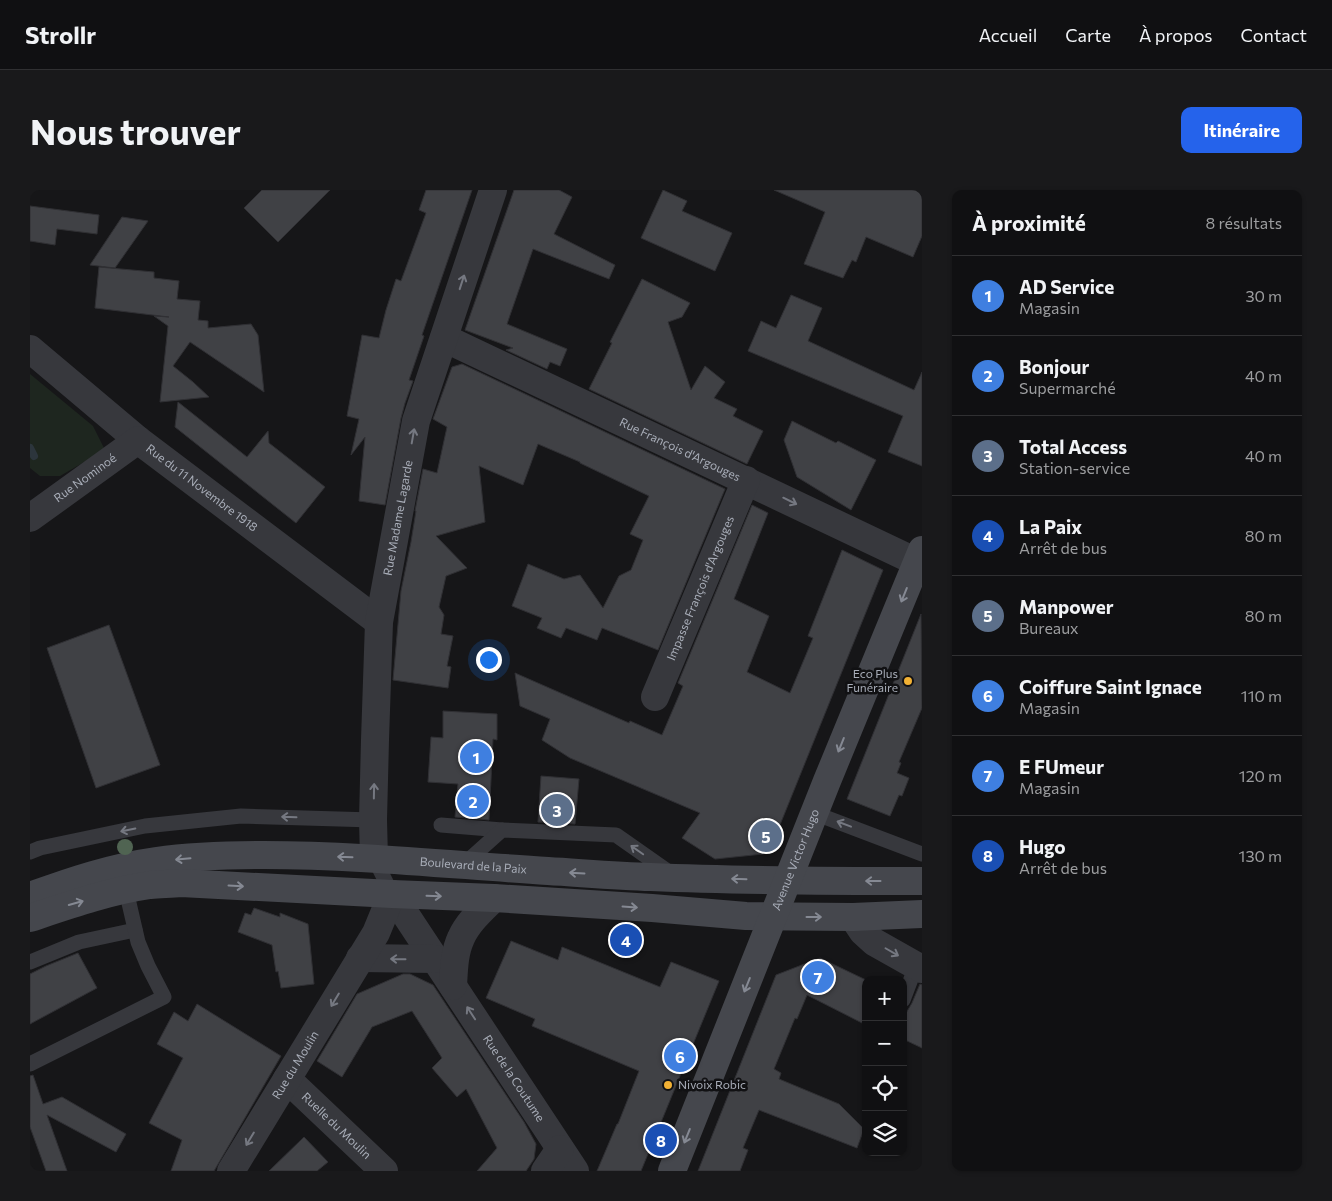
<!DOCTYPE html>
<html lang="fr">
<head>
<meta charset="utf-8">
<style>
	:root { --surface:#101012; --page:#19191b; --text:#f1f3f6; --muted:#9c9d9f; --line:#303032; --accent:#2563eb }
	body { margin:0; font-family:Commissioner,sans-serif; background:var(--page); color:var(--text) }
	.controls { position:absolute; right:15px; bottom:15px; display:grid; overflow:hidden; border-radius:10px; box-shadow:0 1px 4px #0004 }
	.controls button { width:45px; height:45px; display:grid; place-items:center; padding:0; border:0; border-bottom:1px solid var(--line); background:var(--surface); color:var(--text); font:25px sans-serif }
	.you { position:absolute; left:458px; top:469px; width:18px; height:18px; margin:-12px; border:4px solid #fff; border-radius:50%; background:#1a73e8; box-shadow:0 0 0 8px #1a73e833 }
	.badge { display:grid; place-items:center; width:32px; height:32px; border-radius:50%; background:var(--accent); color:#fff; font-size:16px; font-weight:700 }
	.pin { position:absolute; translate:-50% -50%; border:2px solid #fff; box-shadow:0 1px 5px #0006 }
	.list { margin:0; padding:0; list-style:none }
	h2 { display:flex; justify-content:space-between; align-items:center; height:65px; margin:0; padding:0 20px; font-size:21px }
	h2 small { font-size:16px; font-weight:400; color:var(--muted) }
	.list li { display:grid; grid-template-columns:32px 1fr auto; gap:15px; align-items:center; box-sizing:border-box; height:80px; padding:0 20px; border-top:1px solid var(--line) }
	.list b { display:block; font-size:19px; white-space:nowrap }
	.list p { margin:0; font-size:16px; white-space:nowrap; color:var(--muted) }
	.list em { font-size:16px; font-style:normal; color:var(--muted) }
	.icon { flex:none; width:28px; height:28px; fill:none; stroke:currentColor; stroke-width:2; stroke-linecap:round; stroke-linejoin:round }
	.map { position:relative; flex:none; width:892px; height:981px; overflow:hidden; border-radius:10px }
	header { display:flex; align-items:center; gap:30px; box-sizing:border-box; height:70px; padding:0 25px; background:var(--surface); border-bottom:1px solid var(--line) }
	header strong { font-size:24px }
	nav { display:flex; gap:28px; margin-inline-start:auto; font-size:18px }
	.intro { display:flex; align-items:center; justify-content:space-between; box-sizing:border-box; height:120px; padding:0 30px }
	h1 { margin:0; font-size:35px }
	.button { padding:12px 22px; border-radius:10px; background:var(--accent); color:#fff; font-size:18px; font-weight:700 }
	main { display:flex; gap:30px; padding:0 30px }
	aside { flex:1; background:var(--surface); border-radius:10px; box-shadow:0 1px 4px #0004 }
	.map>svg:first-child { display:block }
	.green { fill:#1e261f }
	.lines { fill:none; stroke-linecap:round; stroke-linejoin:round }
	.stream { stroke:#2c353c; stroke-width:8 }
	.building { fill:#404145; stroke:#303034 }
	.lane { stroke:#37383d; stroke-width:15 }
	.street { stroke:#37383d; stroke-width:28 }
	.secondary { stroke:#45474d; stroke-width:28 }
	.tree { fill:#506452 }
	.oneway { stroke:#757881 }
	.oneway2 { stroke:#858993 }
	.poi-dot { fill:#f2b134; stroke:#111113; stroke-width:2 }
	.labels { text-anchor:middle; stroke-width:5; stroke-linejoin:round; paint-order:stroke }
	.street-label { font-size:12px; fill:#a8adb8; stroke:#111113 }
	.poi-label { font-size:12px; fill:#a8adb8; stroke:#111113; text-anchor:end }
</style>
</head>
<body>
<header>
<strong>Strollr</strong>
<nav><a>Accueil</a><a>Carte</a><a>À propos</a><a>Contact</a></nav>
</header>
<div class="intro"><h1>Nous trouver</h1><a class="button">Itinéraire</a></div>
<main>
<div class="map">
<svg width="892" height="981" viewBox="0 0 892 981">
	<rect width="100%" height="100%" fill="#161618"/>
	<polygon class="green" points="0,184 63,236 75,260 30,286 10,286 0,278"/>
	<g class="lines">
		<polyline class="stream" points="0,258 4,266"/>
	</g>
	<g class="building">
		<polygon points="232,0 300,0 248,52 214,18"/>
		<polygon points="396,0 442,0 392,145 394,146 379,190 383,191 375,213 371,228 355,315 329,311 335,247 321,265 329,229 317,226 332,145 349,148 356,120 366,89 371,91 396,23 389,20"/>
		<polygon points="484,0 529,0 542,7 524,44 585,75 579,89 503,59 477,134 537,159 530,176 520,172 517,179 476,160 483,158 435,140"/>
		<polygon points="633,0 657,11 652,21 702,43 685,81 611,48"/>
		<polygon points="744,0 892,0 892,46 883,67 836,47 826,72 822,70 813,88 774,74 795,22"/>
		<polygon points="0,16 69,25 67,44 27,39 25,55 0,51"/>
		<polygon points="92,27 118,31 85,78 60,75"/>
		<polygon points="69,77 124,82 124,88 149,91 147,109 170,111 168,130 178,131 178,138 221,134 228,145 234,202 160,152 143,176 163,192 179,207 130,212 138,136 124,126 139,127 65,118"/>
		<polygon points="612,89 660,113 652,127 638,132 661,200 675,176 695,192 684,208 707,219 703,226 733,241 717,274 559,199 582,153 580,152"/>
		<polygon points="761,105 792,118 778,151 884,200 892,182 892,276 858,262 873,226 718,161 731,131 746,138"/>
		<polygon points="432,174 695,299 628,460 572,438 567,450 536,438 531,448 507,438 512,428 482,416 498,374 534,389 550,385 573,418 589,386 601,380 613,350 600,344 619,306 550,273 550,272 508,254 493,295 449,276 455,332 406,346 437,378 416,386 409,417 414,425 411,444 423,446 417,476 421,477 418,498 363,490 371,401 381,352 386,321 385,321 393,279 407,283 417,237 403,229 422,177"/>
		<polygon points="148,212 217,267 238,241 239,253 295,297 266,333 145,237"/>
		<polygon points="762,231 806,253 808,251 846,270 821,320 767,287 754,250"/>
		<polygon points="722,315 738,323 704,409 739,426 717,482 760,503 783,448 778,446 812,360 853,380 739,662 733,664 685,669 652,648 670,623 540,568 512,550 520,529 490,516 485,483 599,533 600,531 632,545 653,496 648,493"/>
		<polygon points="891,424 892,518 869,572 871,573 867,583 879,588 872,606 869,605 860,626 817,609"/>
		<polygon points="79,435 130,575 66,598 17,458"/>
		<polygon points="413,521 467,524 467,550 463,549 459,630 425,627 428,594 398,592 401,547 413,548"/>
		<polygon points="511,586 549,589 545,634 508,632"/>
		<polygon points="224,718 250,727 250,723 278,734 284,794 251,798 248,781 246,782 242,755 208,742 215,723 221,725"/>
		<polygon points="481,751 528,770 532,757 630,797 641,772 689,791 611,981 567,981 587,934 588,934 609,881 502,836 505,829 456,808"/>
		<polygon points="48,763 67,798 0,834 0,784 16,776"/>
		<polygon points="790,768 836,790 836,835 777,805 767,829 765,828 744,879 751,883 749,889 809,914 834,939 827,958 729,920 713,958 718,960 710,981 668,981 746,785"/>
		<polygon points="373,784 380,784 403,795 494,932 506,954 504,969 496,981 447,981 467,958 436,899 427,907 402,878 412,868 382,821 342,837 312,887 287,871 327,804"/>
		<polygon points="890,794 892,795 892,858 873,849 873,828 882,813"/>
		<polygon points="167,814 251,866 184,981 141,981 152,950 119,933 153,868 127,854 144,822 158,831"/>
		<polygon points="3,885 13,914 32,907 96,944 86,962 17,925 37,981 16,981 0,937 0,886"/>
		<polygon points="274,947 298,972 287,981 239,981"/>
	</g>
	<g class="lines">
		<g class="lane">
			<polyline points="784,623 892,664"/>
			<polyline points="411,635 472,640"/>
			<polyline points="0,662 10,658 115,636 211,626 343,630"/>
			<polyline points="344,668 362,704"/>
			<polyline points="433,675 472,640 586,645 643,685"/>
			<polyline points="0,772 49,752 105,740"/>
			<polyline points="873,810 886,776"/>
			<polyline points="0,874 134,807 118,776 108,752 96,700"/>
		</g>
		<g class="street">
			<path id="s1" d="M414 148 887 372"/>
			<path id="s2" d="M0 159 108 250 349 432"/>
			<path id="s3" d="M0 328 108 250"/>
			<path id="s4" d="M625 507 716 290"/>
			<path id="s5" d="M344 668 343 630 345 550 349 432 386 231 463 0"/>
			<path id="s6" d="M362 704 545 981"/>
			<polyline points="823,727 833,742 844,752 892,779"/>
			<polyline points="330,768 405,769"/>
			<path d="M423 796C424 780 424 763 431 748 438 732 452 720 464 708"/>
			<path id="s7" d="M257 889 354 981"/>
			<path id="s8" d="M201 981 346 743 362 704"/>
			<polyline points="515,981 530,959"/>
		</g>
		<g class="secondary">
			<path id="s9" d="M0 706C41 691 83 677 126 671 162 666 198 665 234 665 329 665 423 675 518 681 552 683 587 686 621 687 711 691 802 691 892 691"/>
			<path d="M0 728C39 715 79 701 120 695 130 694 140 694 151 693L362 704 464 708 622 718 716 726 823 727 892 724"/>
			<path id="s10" d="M642 981 797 591 892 360"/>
		</g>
	</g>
	<circle class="tree" cx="95" cy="657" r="8"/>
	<defs><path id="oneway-shaft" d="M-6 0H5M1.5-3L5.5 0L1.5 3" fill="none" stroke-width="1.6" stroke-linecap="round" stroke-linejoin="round" transform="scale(1.25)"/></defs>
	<g class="oneway">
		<use href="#oneway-shaft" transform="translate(432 92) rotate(-72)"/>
		<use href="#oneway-shaft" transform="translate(383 246) rotate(-80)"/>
		<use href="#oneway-shaft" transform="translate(760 311) rotate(26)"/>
		<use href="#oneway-shaft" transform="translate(344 601) rotate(-89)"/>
		<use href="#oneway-shaft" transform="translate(259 627) rotate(-178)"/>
		<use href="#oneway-shaft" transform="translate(814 634) rotate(-159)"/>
		<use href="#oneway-shaft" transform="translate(98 640) rotate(168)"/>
		<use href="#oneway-shaft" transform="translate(607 660) rotate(-145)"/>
		<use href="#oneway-shaft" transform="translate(862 762) rotate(30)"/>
		<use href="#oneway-shaft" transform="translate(368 769) rotate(-179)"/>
		<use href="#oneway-shaft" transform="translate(305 810) rotate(121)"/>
		<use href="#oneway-shaft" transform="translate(441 823) rotate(-123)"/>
		<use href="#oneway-shaft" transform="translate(220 949) rotate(121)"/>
	</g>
	<g class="oneway2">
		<use href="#oneway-shaft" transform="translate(874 405) rotate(112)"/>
		<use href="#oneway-shaft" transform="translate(811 555) rotate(112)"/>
		<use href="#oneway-shaft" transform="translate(315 667) rotate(-178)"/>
		<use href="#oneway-shaft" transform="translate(153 669) rotate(175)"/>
		<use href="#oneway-shaft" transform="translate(547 683) rotate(-177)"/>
		<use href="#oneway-shaft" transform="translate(709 689) rotate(-178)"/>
		<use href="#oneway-shaft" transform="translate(843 691) rotate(180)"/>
		<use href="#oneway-shaft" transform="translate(206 696) rotate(3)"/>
		<use href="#oneway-shaft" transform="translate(404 706) rotate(2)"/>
		<use href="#oneway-shaft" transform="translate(46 713) rotate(-16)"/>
		<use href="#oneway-shaft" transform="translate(600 717) rotate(4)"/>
		<use href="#oneway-shaft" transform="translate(784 727)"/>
		<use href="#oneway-shaft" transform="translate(717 795) rotate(112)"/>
		<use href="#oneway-shaft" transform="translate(657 946) rotate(112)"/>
	</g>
	<g class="poi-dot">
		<circle cx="878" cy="491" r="5"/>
		<circle cx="638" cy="895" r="5"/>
	</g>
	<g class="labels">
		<g class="street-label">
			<text dy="4" stroke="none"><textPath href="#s1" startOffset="261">Rue François d'Argouges</textPath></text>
			<text dy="4" stroke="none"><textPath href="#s3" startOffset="68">Rue Nominoé</textPath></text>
			<text dy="4" stroke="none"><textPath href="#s2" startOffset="221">Rue du 11 Novembre 1918</textPath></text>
			<text dy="4" stroke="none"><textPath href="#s5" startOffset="342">Rue Madame Lagarde</textPath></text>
			<text dy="4" stroke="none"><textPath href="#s4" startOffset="118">Impasse François d'Argouges</textPath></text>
			<text dy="4" stroke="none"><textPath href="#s10" startOffset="335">Avenue Victor Hugo</textPath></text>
			<text dy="4" stroke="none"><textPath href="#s9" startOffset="449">Boulevard de la Paix</textPath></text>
			<text dy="4" stroke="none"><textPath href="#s8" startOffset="124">Rue du Moulin</textPath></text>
			<text dy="4" stroke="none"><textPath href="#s6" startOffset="221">Rue de la Coutume</textPath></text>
			<text dy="4" stroke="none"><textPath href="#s7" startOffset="68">Ruelle du Moulin</textPath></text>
		</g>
		<g class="poi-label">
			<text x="868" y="488">Eco Plus<tspan x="868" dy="14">Funéraire</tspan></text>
			<text x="648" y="899" text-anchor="start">Nivoix Robic</text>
		</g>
	</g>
</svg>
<div class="controls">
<button>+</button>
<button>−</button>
<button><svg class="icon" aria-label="locate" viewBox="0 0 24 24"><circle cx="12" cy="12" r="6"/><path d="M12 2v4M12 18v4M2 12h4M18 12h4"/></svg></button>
<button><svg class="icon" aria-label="layers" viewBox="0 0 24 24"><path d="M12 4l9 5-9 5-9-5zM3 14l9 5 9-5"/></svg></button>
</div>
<div class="you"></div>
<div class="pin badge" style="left:446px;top:567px;background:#3f7fe0">1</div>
<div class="pin badge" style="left:443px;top:611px;background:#3f7fe0">2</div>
<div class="pin badge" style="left:527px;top:620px;background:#5c6f8a">3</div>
<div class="pin badge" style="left:596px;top:750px;background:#1a4fb4">4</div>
<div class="pin badge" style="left:736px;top:646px;background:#5c6f8a">5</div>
<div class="pin badge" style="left:650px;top:866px;background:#3f7fe0">6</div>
<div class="pin badge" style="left:788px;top:787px;background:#3f7fe0">7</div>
<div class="pin badge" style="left:631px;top:950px;background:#1a4fb4">8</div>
</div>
<aside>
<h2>À proximité<small>8 résultats</small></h2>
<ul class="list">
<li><span class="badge" style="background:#3f7fe0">1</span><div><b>AD Service</b><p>Magasin</p></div><em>30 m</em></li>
<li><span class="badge" style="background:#3f7fe0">2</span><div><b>Bonjour</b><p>Supermarché</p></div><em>40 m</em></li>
<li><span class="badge" style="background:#5c6f8a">3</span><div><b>Total Access</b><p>Station-service</p></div><em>40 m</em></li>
<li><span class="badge" style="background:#1a4fb4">4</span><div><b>La Paix</b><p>Arrêt de bus</p></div><em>80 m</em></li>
<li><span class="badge" style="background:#5c6f8a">5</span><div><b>Manpower</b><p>Bureaux</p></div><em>80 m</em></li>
<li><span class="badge" style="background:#3f7fe0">6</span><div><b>Coiffure Saint Ignace</b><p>Magasin</p></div><em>110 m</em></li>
<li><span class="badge" style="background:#3f7fe0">7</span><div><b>E FUmeur</b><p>Magasin</p></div><em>120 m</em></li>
<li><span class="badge" style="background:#1a4fb4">8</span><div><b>Hugo</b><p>Arrêt de bus</p></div><em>130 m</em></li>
</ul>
</aside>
</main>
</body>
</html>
